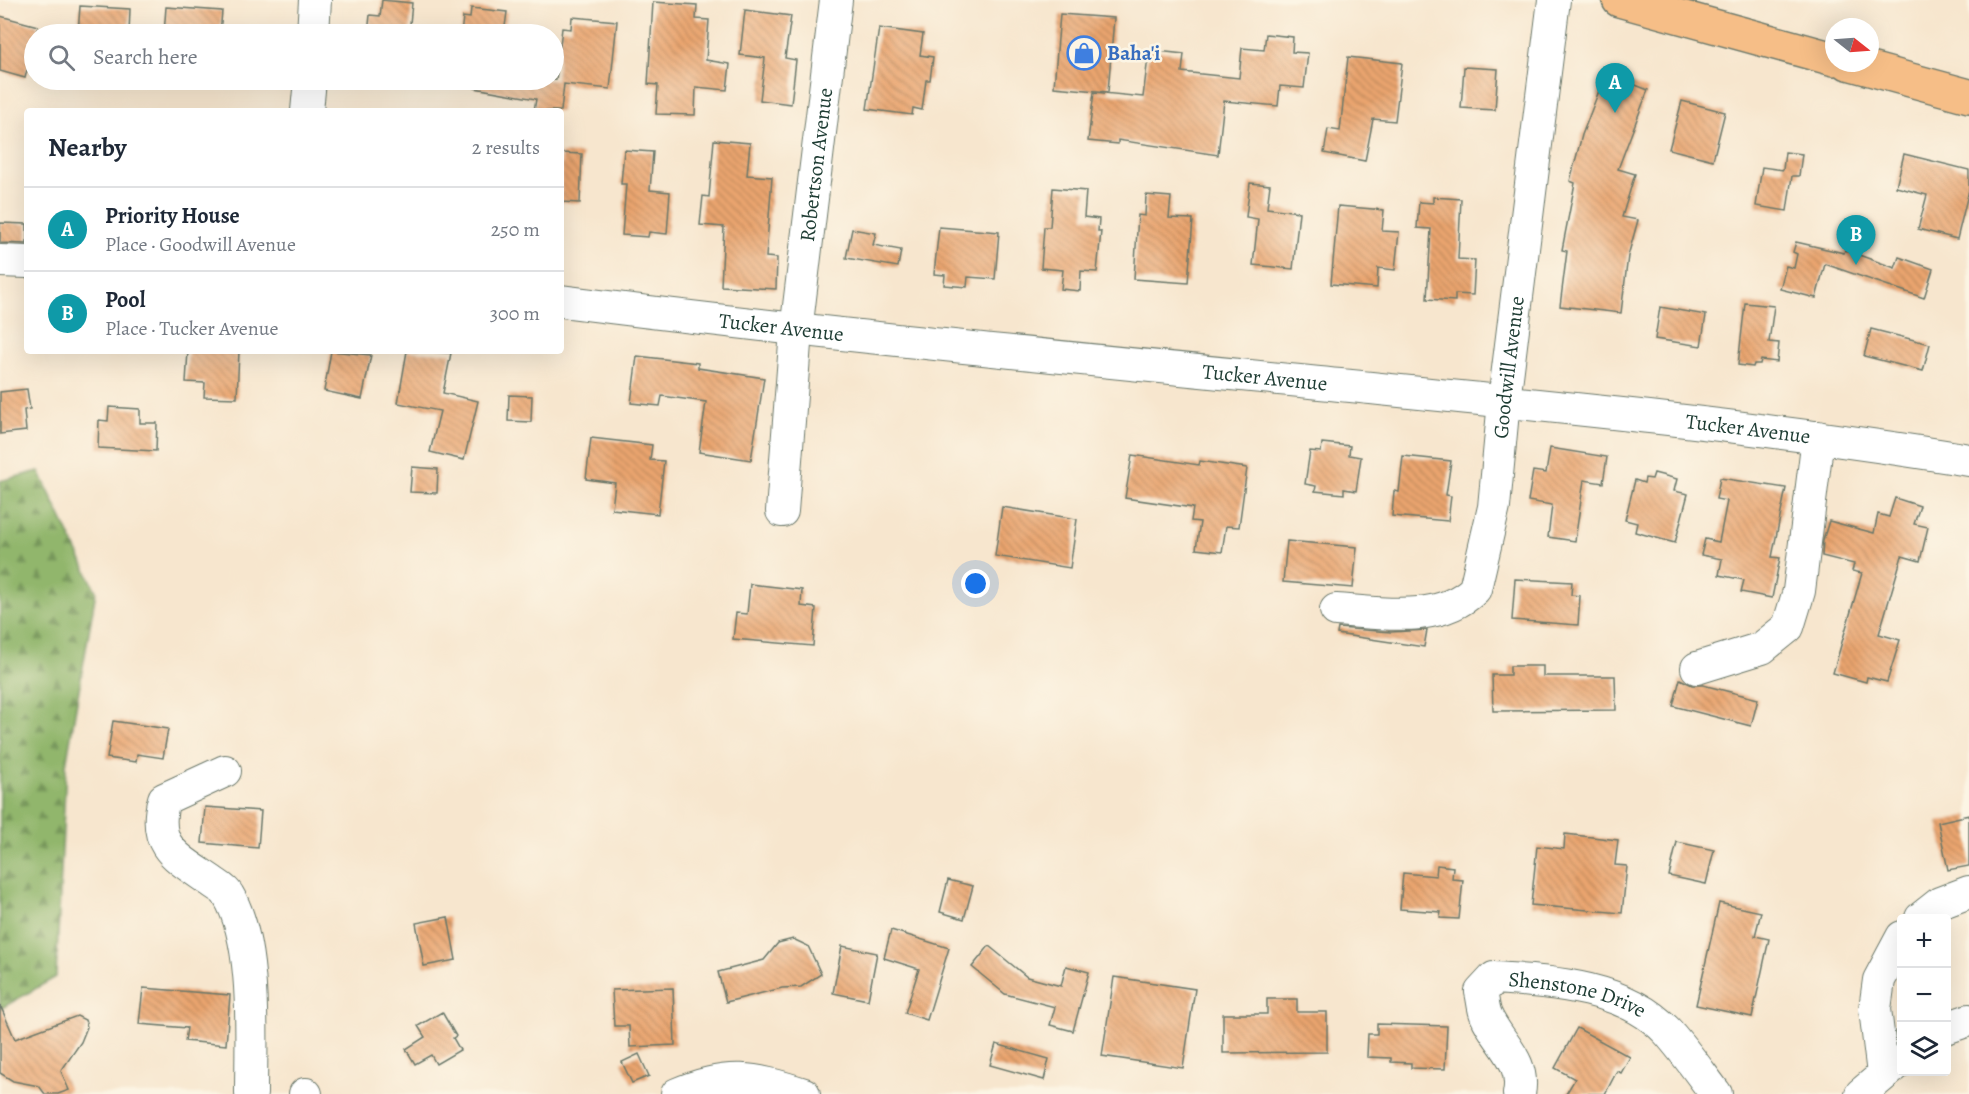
<!DOCTYPE html>
<html lang="en">
<head>
<meta charset="utf-8">
<style>
	:root { --surface:#fff; --page:#f2f2f3; --text:#1f2937; --muted:#747a83; --line:#e0e1e3; --accent:#ea580c }
	body { margin:0; font-family:Alegreya,serif; background:var(--page); color:var(--text) }
	.controls { position:absolute; right:18px; bottom:18px; display:grid; overflow:hidden; border-radius:6px; box-shadow:0 6px 24px #0002 }
	.controls button { width:54px; height:54px; display:grid; place-items:center; padding:0; border:0; border-bottom:2px solid var(--line); background:var(--surface); color:var(--text); font:30px sans-serif }
	.compass { position:absolute; left:1825px; top:18px; width:54px; height:54px; border-radius:50%; background:var(--surface); box-shadow:0 6px 24px #0002; rotate:107deg }
	.you { position:absolute; left:976px; top:584px; width:21px; height:21px; margin:-15px; border:4px solid #fff; border-radius:50%; background:#1a73e8; box-shadow:0 0 0 9px #1a73e833 }
	.badge { display:grid; place-items:center; width:39px; height:39px; border-radius:50%; background:var(--accent); color:#fff; font-size:20px; font-weight:700 }
	.pin { position:absolute; translate:-50% -50px; filter:drop-shadow(0 2px 3px #0008) }
	.pin::after { content:''; position:absolute; top:32px; width:21px; height:18px; background:inherit; clip-path:polygon(0 0,100% 0,50% 100%) }
	.list { margin:0; padding:0; list-style:none }
	h2 { display:flex; justify-content:space-between; align-items:center; height:78px; margin:0; padding:0 24px; font-size:26px }
	h2 small { font-size:20px; font-weight:400; color:var(--muted) }
	.list li { display:grid; grid-template-columns:39px 1fr auto; gap:18px; align-items:center; box-sizing:border-box; height:84px; padding:0 24px; border-top:2px solid var(--line) }
	.list b { display:block; font-size:22px; white-space:nowrap }
	.list p { margin:0; font-size:20px; white-space:nowrap; color:var(--muted) }
	.list em { font-size:20px; font-style:normal; color:var(--muted) }
	.icon { flex:none; width:33px; height:33px; fill:none; stroke:currentColor; stroke-width:2; stroke-linecap:round; stroke-linejoin:round }
	.map { position:relative; flex:none; width:1969px; height:1094px; overflow:hidden }
	.search { position:absolute; background:var(--surface); box-shadow:0 6px 24px #0002; left:24px; top:24px; width:540px; height:66px; display:flex; align-items:center; gap:15px; box-sizing:border-box; padding:0 21px; border-radius:33px; color:var(--muted); font-size:22px }
	.panel { position:absolute; background:var(--surface); box-shadow:0 6px 24px #0002; left:24px; top:108px; width:540px; height:246px; border-radius:6px }
	.map>svg:first-child { display:block }
	.forest { fill:url(#forest-firs); stroke:#587a50; stroke-width:1.5 }
	.building { fill:url(#building-back-hatch) }
	.lines { fill:none; stroke-linecap:round; stroke-linejoin:round }
	.minor-casing { stroke:#6b786a; stroke-width:34 }
	.major-casing { stroke:#6b786a; stroke-width:36 }
	.minor { stroke:#fff; stroke-width:32 }
	.major { stroke:#f6be87; stroke-width:33 }
	.labels { text-anchor:middle; stroke-width:5; stroke-linejoin:round; paint-order:stroke }
	.shop-label { font-size:21px; font-weight:bold; fill:#366cbe; stroke:#fcf5e5; text-anchor:start }
	.street-label { font-size:21px; fill:#1f3d34; stroke:#fcf5e5 }
</style>
</head>
<body>
<div class="map">
<svg width="1969" height="1094" viewBox="0 0 1969 1094">
	<defs>
		<pattern id="forest-firs" width="22" height="20" patternUnits="userSpaceOnUse" patternTransform="scale(1.5)"><rect width="22" height="20" fill="#91b66c"/><path d="M5 1l3.5 6h-7zM16 11l3.5 6h-7z" fill="#76955a"/></pattern>
		<pattern id="building-back-hatch" width="6" height="6" patternUnits="userSpaceOnUse" patternTransform="scale(1.5)"><rect width="6" height="6" fill="#eaa46e"/><path d="M-1 5l2 2M0 0l6 6M5-1l2 2" fill="none" stroke="#bd875b"/></pattern>
	</defs>
	<rect width="100%" height="100%" fill="#fcf5e5"/>
	<filter id="ink" filterUnits="userSpaceOnUse"><feTurbulence type="fractalNoise" baseFrequency=".0167" numOctaves="2"/><feDisplacementMap in="SourceGraphic" scale="12" xChannelSelector="R" yChannelSelector="G"/><feConvolveMatrix kernelMatrix="1 2 1 2 8 2 1 2 1" color-interpolation-filters="sRGB"/></filter>
	<filter id="wash" filterUnits="userSpaceOnUse"><feTurbulence type="fractalNoise" baseFrequency=".008" numOctaves="4" result="noise"/><feDisplacementMap in="SourceGraphic" scale="24" xChannelSelector="R" yChannelSelector="G"/><feGaussianBlur stdDeviation="1.35" result="paint"/><feColorMatrix in="noise" values="0 0 0 0 0 0 0 0 0 0 0 0 0 0 0 0 0 1.4 0 .05"/><feComposite in="paint" operator="in"/></filter>
	<g filter="url(#wash)">
		<rect width="100%" height="100%" fill="#f7e6ce"/>
		<polygon class="forest" points="39,471 96,591 66,765 56,977 0,1009 0,481"/>
		<g id="blocks">
			<g class="building">
				<polygon points="382,0 412,3 409,34 368,34 370,15 380,16"/>
				<polygon points="653,2 697,5 696,19 709,20 706,60 730,64 727,90 696,87 695,115 656,114 658,85 648,84"/>
				<polygon points="80,6 130,9 129,34 78,34"/>
				<polygon points="166,7 222,11 220,34 164,34"/>
				<polygon points="471,8 507,12 504,34 461,34 463,17 470,18"/>
				<polygon points="745,10 791,16 785,58 796,60 791,104 760,100 765,58 740,55"/>
				<polygon points="1060,14 1114,18 1108,92 1054,87"/>
				<polygon points="0,16 38,26 25,78 0,71"/>
				<polygon points="572,17 617,21 610,89 564,84 561,111 534,111 536,99 475,88 475,80 556,80 562,28 571,29"/>
				<polygon points="879,28 923,34 920,55 933,57 930,80 926,80 922,110 913,108 912,115 867,109"/>
				<polygon points="1266,34 1293,37 1292,52 1308,53 1304,88 1280,86 1278,106 1224,101 1218,155 1118,140 1118,144 1088,141 1094,92 1143,97 1149,50 1184,54 1182,72 1239,78 1242,48 1264,50"/>
				<polygon points="1348,57 1402,63 1395,121 1373,119 1365,161 1324,153 1328,129 1340,131"/>
				<polygon points="1464,67 1498,69 1495,110 1461,108"/>
				<polygon points="1628,82 1648,90 1618,169 1635,174 1622,217 1638,220 1628,256 1621,313 1560,306 1567,251 1562,250 1575,183 1570,181 1582,135 1602,83 1624,91"/>
				<polygon points="1682,101 1725,112 1713,160 1669,149"/>
				<polygon points="714,140 750,143 747,175 772,177 766,257 777,258 776,289 721,286 724,227 700,225 703,196 709,197"/>
				<polygon points="624,150 653,152 650,190 670,192 667,234 649,232 648,237 622,235 626,184 621,184"/>
				<polygon points="1785,152 1802,154 1799,176 1792,176 1787,211 1756,206 1762,167 1783,170"/>
				<polygon points="561,153 582,154 580,203 561,202"/>
				<polygon points="1904,154 1969,170 1969,190 1957,239 1918,229 1927,195 1896,187"/>
				<polygon points="1250,183 1270,185 1267,208 1299,212 1293,269 1253,265 1258,219 1246,217"/>
				<polygon points="1053,188 1086,191 1084,217 1099,219 1098,231 1101,231 1097,272 1081,271 1080,291 1061,289 1063,270 1041,268 1044,227 1050,227"/>
				<polygon points="1146,195 1171,197 1169,218 1193,219 1188,283 1134,279 1138,215 1145,216"/>
				<polygon points="1433,197 1461,199 1458,259 1475,260 1473,295 1455,294 1455,301 1427,299 1431,229 1417,228 1419,202 1433,203"/>
				<polygon points="1338,206 1384,210 1382,231 1399,232 1395,270 1378,268 1377,288 1331,284"/>
				<polygon points="0,223 27,224 27,244 0,243"/>
				<polygon points="939,227 999,232 995,279 968,277 967,287 944,285 945,275 934,274"/>
				<polygon points="852,229 876,233 873,245 901,250 898,267 846,258"/>
				<polygon points="1796,242 1844,253 1845,250 1895,268 1899,257 1933,269 1924,298 1825,264 1816,298 1780,289 1786,266 1794,268 1797,254 1793,252"/>
				<polygon points="1745,303 1774,306 1769,342 1779,343 1777,362 1761,360 1760,364 1754,364 1753,367 1738,365"/>
				<polygon points="1660,307 1706,315 1701,346 1655,339"/>
				<polygon points="1871,329 1930,344 1923,371 1864,356"/>
				<polygon points="188,351 239,351 237,398 204,397 205,383 186,382"/>
				<polygon points="331,351 371,355 362,399 324,391"/>
				<polygon points="407,351 451,353 443,393 478,401 464,460 430,452 440,411 398,403"/>
				<polygon points="637,356 698,363 698,368 764,378 751,460 699,452 706,402 662,396 660,406 631,403"/>
				<polygon points="27,389 30,409 24,410 26,431 0,434 0,392"/>
				<polygon points="509,395 532,396 531,422 508,421"/>
				<polygon points="109,407 140,409 140,423 157,423 156,451 98,448 99,420 108,421"/>
				<polygon points="591,438 652,445 650,460 664,461 658,514 612,509 615,483 586,479"/>
				<polygon points="1322,443 1350,446 1349,455 1361,457 1356,491 1344,489 1344,494 1315,491 1316,486 1305,484 1310,451 1321,452"/>
				<polygon points="1550,448 1607,457 1603,483 1584,480 1575,541 1548,537 1552,505 1528,501 1533,471 1546,473"/>
				<polygon points="1132,455 1199,465 1200,461 1247,468 1239,527 1226,526 1222,552 1196,549 1200,522 1191,521 1193,508 1125,498"/>
				<polygon points="1403,456 1451,461 1446,495 1451,496 1448,521 1392,516 1394,491 1399,492"/>
				<polygon points="412,467 438,469 437,493 410,492"/>
				<polygon points="1654,473 1677,479 1674,491 1688,494 1675,543 1635,532 1637,523 1625,520 1635,480 1644,483 1645,478 1652,479"/>
				<polygon points="1720,478 1786,488 1772,557 1780,558 1772,598 1741,592 1744,580 1719,575 1722,559 1701,555 1705,539 1719,542 1727,501 1716,499"/>
				<polygon points="1895,498 1920,506 1914,524 1928,527 1920,561 1902,556 1879,634 1900,640 1887,682 1867,677 1866,682 1833,673 1862,573 1852,571 1854,564 1822,556 1823,540 1829,521 1874,533 1878,514 1889,517"/>
				<polygon points="1002,507 1077,519 1070,568 995,556"/>
				<polygon points="1287,541 1357,547 1353,588 1283,582"/>
				<polygon points="1515,579 1572,582 1571,595 1580,596 1578,625 1512,620"/>
				<polygon points="750,584 802,590 801,606 816,608 813,646 733,639 736,613 747,614"/>
				<polygon points="1338,628 1391,632 1427,630 1424,647 1337,634"/>
				<polygon points="1510,666 1543,666 1543,676 1615,676 1616,710 1493,711 1492,675 1510,675"/>
				<polygon points="1680,679 1692,685 1703,685 1758,699 1751,726 1673,706"/>
				<polygon points="113,721 168,729 163,758 137,754 136,762 107,758"/>
				<polygon points="205,807 261,811 258,848 202,843"/>
				<polygon points="1969,815 1969,866 1948,870 1938,822"/>
				<polygon points="1565,834 1618,840 1615,865 1627,866 1622,913 1531,905 1537,846 1564,849"/>
				<polygon points="1677,842 1714,850 1706,884 1669,876"/>
				<polygon points="1437,865 1453,867 1452,879 1463,880 1459,919 1440,918 1441,912 1400,909 1403,873 1436,876"/>
				<polygon points="948,880 973,886 964,919 940,912"/>
				<polygon points="1719,903 1761,912 1755,936 1769,939 1752,1017 1696,1005"/>
				<polygon points="448,917 456,960 424,966 416,923"/>
				<polygon points="891,930 949,948 927,1020 905,1013 919,969 884,958"/>
				<polygon points="793,939 808,946 821,974 801,987 782,988 726,1002 718,972 764,960 778,943"/>
				<polygon points="842,946 877,953 868,1000 833,993"/>
				<polygon points="989,946 1027,977 1061,986 1066,966 1089,972 1073,1031 1050,1025 1055,1007 1005,994 972,967"/>
				<polygon points="1114,977 1195,989 1183,1068 1102,1056"/>
				<polygon points="143,988 230,995 226,1045 185,1041 187,1028 139,1024"/>
				<polygon points="673,988 675,1045 630,1047 629,1026 614,1026 612,990"/>
				<polygon points="1267,999 1297,999 1297,1012 1327,1012 1327,1052 1223,1053 1223,1014 1267,1014"/>
				<polygon points="0,1005 15,1039 77,1016 85,1020 87,1027 81,1042 61,1071 69,1090 58,1094 45,1094 39,1086 13,1081 0,1073"/>
				<polygon points="442,1012 456,1036 453,1038 460,1050 436,1064 431,1055 415,1064 406,1049 425,1037 418,1026"/>
				<polygon points="1377,1024 1447,1026 1445,1069 1411,1068 1411,1063 1391,1062 1391,1058 1367,1057 1368,1034 1377,1034"/>
				<polygon points="1577,1028 1630,1057 1621,1073 1617,1071 1605,1094 1566,1094 1575,1079 1555,1068"/>
				<polygon points="996,1044 1049,1059 1044,1080 990,1065"/>
				<polygon points="639,1054 649,1076 632,1083 622,1062"/>
			</g>
		</g>
	</g>
	<g filter="url(#ink)">
		<use href="#blocks" fill-opacity="0" stroke="#6b786a" stroke-width="1.5"/>
		<g class="lines">
			<g class="minor-casing">
				<g id="minor">
					<polyline points="313,34 315,0"/>
					<polyline points="307,111 310,80"/>
					<polyline points="0,261 27,262"/>
					<path id="s1" d="M561 301C820 334 1080 359 1340 385 1550 406 1761 426 1969 460"/>
					<path id="s2" d="M782 511 796 331 836 0"/>
					<path id="s3" d="M1336 610C1381 613 1440 624 1475 589L1494 507 1504 401 1554 0"/>
					<polyline points="1697,668 1762,648 1788,627 1799,591 1818,437"/>
					<path d="M225 771 164 799C151 846 176 857 211 881 216 885 225 889 228 895 257 943 251 1039 251 1094"/>
					<polyline points="1921,918 1940,903 1969,892"/>
					<polyline points="1946,1028 1969,1020"/>
					<polyline points="1883,1074 1875,1009 1879,980 1902,937"/>
					<polyline points="305,1094 306,1094"/>
					<path d="M677 1094C728 1072 754 1078 804 1094"/>
					<path id="s4" d="M1519 1094C1526 1060 1498 1043 1486 1015 1483 1008 1483 999 1481 992L1494 978C1551 982 1625 986 1667 1031 1685 1051 1700 1073 1716 1094"/>
					<polyline points="1861,1094 1899,1062"/>
				</g>
			</g>
			<g class="major-casing">
				<g id="major">
					<polyline points="1619,0 1834,59"/>
					<polyline points="1848,63 1969,96"/>
				</g>
			</g>
			<use href="#minor" class="minor"/>
			<use href="#major" class="major"/>
		</g>
	</g>
	<defs>
		<g id="shop-ring" transform="scale(1.725)"><circle r="9.5" fill="#fcf5e5" stroke="#3f7fe0" stroke-width="1.5"/><path d="M-5-2.5h2.3a2.7 3.5 0 0 1 5.4 0H5L5.5 6h-11ZM-1.5-2.5h3a1.5 2.3 0 0 0-3 0Z" fill="#3f7fe0"/></g>
	</defs>
	<g fill-rule="evenodd">
		<use href="#shop-ring" x="1084" y="53"/>
	</g>
	<g class="labels">
		<g class="shop-label">
			<text x="1107" y="60">Baha'i</text>
		</g>
		<g class="street-label">
			<text dy="7" stroke="none"><textPath href="#s2" startOffset="348">Robertson Avenue</textPath></text>
			<text dy="7" stroke="none"><textPath href="#s1" startOffset="222">Tucker Avenue</textPath></text>
			<text dy="7" stroke="none"><textPath href="#s3" startOffset="370">Goodwill Avenue</textPath></text>
			<text dy="7" stroke="none"><textPath href="#s1" startOffset="708">Tucker Avenue</textPath></text>
			<text dy="7" stroke="none"><textPath href="#s1" startOffset="1194">Tucker Avenue</textPath></text>
			<text dy="7" stroke="none"><textPath href="#s4" startOffset="216">Shenstone Drive</textPath></text>
		</g>
	</g>
</svg>
<div class="controls">
<button>+</button>
<button>−</button>
<button><svg class="icon" aria-label="layers" viewBox="0 0 24 24"><path d="M12 4l9 5-9 5-9-5zM3 14l9 5 9-5"/></svg></button>
</div>
<svg class="compass" viewBox="-18 -18 36 36"><path d="M0-13l5 13h-10z" fill="#e53935"/><path d="M0 13l5-13h-10z" fill="#747a83"/></svg>
<div class="you"></div>
<div class="pin badge" style="left:1615px;top:113px;background:#0f9aa8">A</div>
<div class="pin badge" style="left:1856px;top:265px;background:#0f9aa8">B</div>
<div class="search"><svg class="icon" aria-label="search" viewBox="0 0 24 24"><circle cx="10" cy="10" r="6"/><path d="M15 15l6 6"/></svg>Search here</div>
<section class="panel">
<h2>Nearby<small>2 results</small></h2>
<ul class="list">
<li><span class="badge" style="background:#0f9aa8">A</span><div><b>Priority House</b><p>Place · Goodwill Avenue</p></div><em>250 m</em></li>
<li><span class="badge" style="background:#0f9aa8">B</span><div><b>Pool</b><p>Place · Tucker Avenue</p></div><em>300 m</em></li>
</ul>
</section>
</div>
</body>
</html>
